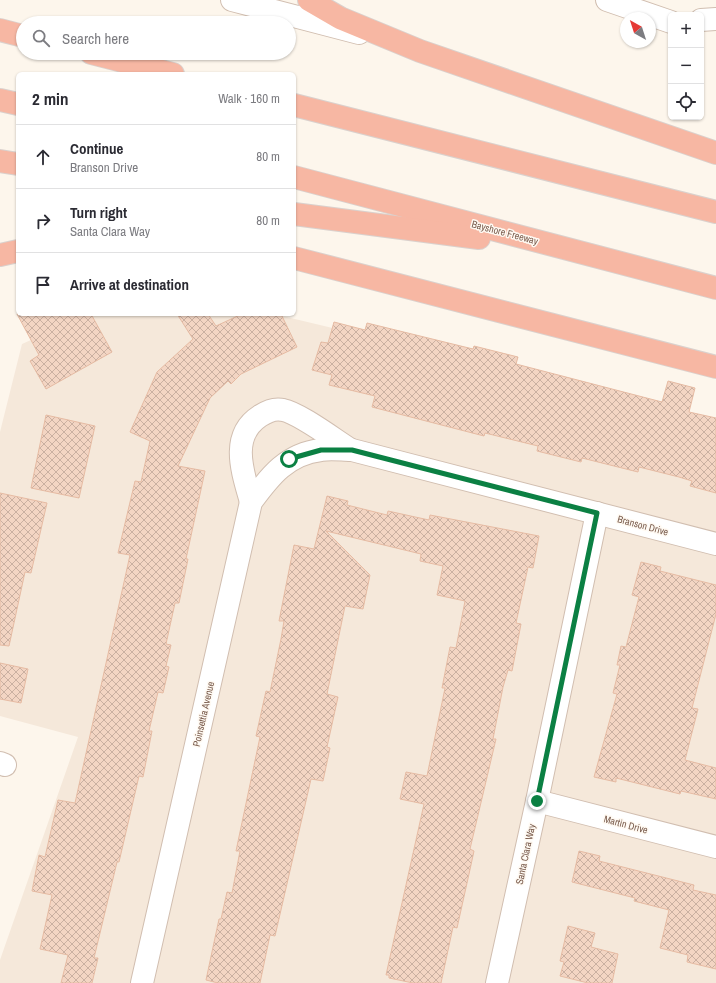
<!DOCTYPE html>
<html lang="en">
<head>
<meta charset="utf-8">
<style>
	:root { --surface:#fff; --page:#f2f2f3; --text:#2b2b33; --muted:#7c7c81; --line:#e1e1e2 }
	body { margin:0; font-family:"Archivo Narrow",sans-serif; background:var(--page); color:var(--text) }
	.controls { position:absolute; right:12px; top:12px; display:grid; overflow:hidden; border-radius:6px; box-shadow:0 1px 3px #0004 }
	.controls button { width:36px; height:36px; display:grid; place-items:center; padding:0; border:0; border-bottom:1px solid var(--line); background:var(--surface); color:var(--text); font:20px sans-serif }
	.compass { position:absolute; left:620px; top:12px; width:36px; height:36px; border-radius:50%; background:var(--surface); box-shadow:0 1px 3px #0004; rotate:321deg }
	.stop { position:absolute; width:12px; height:12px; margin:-9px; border:3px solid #0b8043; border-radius:50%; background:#fff }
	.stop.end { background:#0b8043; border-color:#fff; box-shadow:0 1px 4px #0008 }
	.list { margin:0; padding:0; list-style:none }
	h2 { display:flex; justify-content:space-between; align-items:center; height:52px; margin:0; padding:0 16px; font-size:17px }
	h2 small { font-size:13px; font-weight:400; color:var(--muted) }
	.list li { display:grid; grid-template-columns:26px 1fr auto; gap:12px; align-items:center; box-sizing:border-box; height:64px; padding:0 16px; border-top:1px solid var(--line) }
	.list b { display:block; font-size:15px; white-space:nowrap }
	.list p { margin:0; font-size:13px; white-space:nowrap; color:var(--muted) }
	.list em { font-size:13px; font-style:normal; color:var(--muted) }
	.icon { flex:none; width:22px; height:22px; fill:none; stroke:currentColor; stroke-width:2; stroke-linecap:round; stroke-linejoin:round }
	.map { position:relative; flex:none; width:716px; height:983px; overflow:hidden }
	.search { position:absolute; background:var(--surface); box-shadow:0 1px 3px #0004; left:16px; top:16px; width:280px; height:44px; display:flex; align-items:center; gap:10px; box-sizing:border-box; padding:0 14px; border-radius:22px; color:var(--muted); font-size:15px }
	.panel { position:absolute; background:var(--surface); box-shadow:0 1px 3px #0004; left:16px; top:72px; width:280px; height:244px; border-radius:6px }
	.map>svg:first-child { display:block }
	.residential { fill:#f5e8da }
	.building { fill:url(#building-cross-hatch); stroke:#e6bba3 }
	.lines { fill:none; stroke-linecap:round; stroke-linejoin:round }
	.minor-casing { stroke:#d1beb0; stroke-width:24 }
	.highway-casing { stroke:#dad1cd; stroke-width:24 }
	.minor { stroke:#fff; stroke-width:22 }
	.highway { stroke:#f7b7a3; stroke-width:22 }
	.route { stroke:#0b8043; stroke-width:5 }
	.labels { text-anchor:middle; stroke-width:3; stroke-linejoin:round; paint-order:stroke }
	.street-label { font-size:10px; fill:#7a5c4d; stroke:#fffaf3 }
</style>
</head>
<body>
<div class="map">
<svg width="716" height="983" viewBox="0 0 716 983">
	<defs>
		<pattern id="building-cross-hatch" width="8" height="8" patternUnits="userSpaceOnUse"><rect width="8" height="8" fill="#f3d5c3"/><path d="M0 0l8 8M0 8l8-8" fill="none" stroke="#cab0a1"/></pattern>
	</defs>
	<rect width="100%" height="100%" fill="#fdf6ec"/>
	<polygon class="residential" points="89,314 274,314 716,420 716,983 0,983 0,960 78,737 0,716 0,432 22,344"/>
	<g class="building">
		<polygon points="17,314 91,314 112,352 46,389 30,361 39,355"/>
		<polygon points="177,314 208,314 216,326 242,314 281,314 297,347 241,374 231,384 228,381 210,398 178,466 205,471 186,559 188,559 179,603 175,603 166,644 171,645 166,666 169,667 163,693 158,692 149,731 152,731 143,777 139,776 119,862 117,862 94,958 98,958 92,983 61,983 68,955 40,949 52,895 32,891 39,855 45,857 58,800 75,803 130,555 118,553 135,481 141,482 150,441 130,432 157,372 193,339"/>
		<polygon points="334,322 365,330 367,323 473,349 474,346 518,357 516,364 662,402 668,381 695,388 689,412 716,418 716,493 690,486 692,481 679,477 639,467 638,472 582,458 581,462 537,451 538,446 485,433 484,436 372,407 375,396 329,385 332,375 312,370 321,342 328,343"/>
		<polygon points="46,415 95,426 79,498 31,488"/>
		<polygon points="0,493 47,503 31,573 25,572 9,646 0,645"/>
		<polygon points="327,496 348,501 347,505 387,515 388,511 429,520 430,515 539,536 533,568 528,567 516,623 521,624 512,671 508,670 503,687 493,739 496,739 470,849 474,851 469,874 457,928 453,927 441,983 413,983 389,978 389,975 386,975 424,804 400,799 406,772 427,776 445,688 442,688 450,647 456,648 465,601 437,595 443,566 420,561 421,554 326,531 370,575 363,609 345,606 327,694 338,697 327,747 330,748 323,781 311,779 275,936 270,935 260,983 218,983 206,980 219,919 221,919 227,892 232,893 240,851 236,851 260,737 256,736 266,691 270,692 281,639 284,621 279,621 294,545 314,549"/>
		<polygon points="641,562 661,567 660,571 716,585 716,614 692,708 698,709 685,760 716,768 716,799 681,791 680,794 616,778 616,782 594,777 617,694 613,693 620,665 617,665 621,646 626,647 639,597 632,595"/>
		<polygon points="0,663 28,669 21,703 0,699"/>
		<polygon points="579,851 600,856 599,861 694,885 693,890 716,895 716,969 687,962 688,955 660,948 669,910 634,901 635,898 572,882"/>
		<polygon points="568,926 595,933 591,947 618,954 612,983 588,983 560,976 564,962 560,961"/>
	</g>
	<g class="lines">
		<g class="minor-casing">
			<g id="minor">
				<polyline points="232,0 359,33"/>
				<polyline points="607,0 671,22"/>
				<polyline points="701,20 716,19"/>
				<path d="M251 502C243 473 229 436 260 416 266 412 275 408 283 410 299 413 335 440 351 450"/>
				<polyline points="0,763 5,765"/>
				<polyline points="537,801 716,847"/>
				<path d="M142 983 251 502C270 476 287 454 321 450 331 448 342 450 352 450L716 544"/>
				<polyline points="497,983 537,801 597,513"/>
			</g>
		</g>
		<g class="highway-casing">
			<g id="highway">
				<polyline points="309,0 340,18 420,51 716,153"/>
				<polyline points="0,30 23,36"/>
				<polyline points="91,53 173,74"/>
				<polyline points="0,100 18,104"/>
				<polyline points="294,105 716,212"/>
				<polyline points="0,161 18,164"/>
				<polyline points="294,177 716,288"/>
				<polyline points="294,214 479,238"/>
				<polyline points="0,255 18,251"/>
				<polyline points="294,258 716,367"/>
			</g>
		</g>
		<use href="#minor" class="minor"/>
		<use href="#highway" class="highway"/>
	</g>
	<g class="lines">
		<polyline class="route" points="289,459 321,450 352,450 597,513 537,801"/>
	</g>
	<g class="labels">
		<g class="street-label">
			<text transform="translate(505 232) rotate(15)" y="4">Bayshore Freeway</text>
			<text transform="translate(643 525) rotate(15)" y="4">Branson Drive</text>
			<text transform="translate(203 714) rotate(-77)" y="4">Poinsettia Avenue</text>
			<text transform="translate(626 824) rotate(15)" y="4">Martin Drive</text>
			<text transform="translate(525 854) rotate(-78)" y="4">Santa Clara Way</text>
		</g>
	</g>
</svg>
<div class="controls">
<button>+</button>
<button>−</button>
<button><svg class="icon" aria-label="locate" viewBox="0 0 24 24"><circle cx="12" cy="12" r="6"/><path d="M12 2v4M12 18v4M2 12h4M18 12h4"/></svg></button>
</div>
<svg class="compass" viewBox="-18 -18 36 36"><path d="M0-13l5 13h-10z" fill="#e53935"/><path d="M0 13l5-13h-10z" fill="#7c7c81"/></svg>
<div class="stop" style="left:289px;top:459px"></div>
<div class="stop end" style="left:537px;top:801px"></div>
<div class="search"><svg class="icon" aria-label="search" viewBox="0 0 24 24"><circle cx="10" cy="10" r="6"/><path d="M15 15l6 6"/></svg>Search here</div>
<section class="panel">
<h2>2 min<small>Walk · 160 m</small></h2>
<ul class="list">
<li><svg class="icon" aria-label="ahead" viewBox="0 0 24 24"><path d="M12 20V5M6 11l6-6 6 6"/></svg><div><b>Continue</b><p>Branson Drive</p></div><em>80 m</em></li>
<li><svg class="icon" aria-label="right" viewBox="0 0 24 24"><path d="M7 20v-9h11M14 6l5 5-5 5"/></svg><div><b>Turn right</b><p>Santa Clara Way</p></div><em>80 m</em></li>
<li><svg class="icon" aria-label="arrive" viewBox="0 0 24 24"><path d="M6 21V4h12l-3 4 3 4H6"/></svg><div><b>Arrive at destination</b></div></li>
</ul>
</section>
</div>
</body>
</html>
